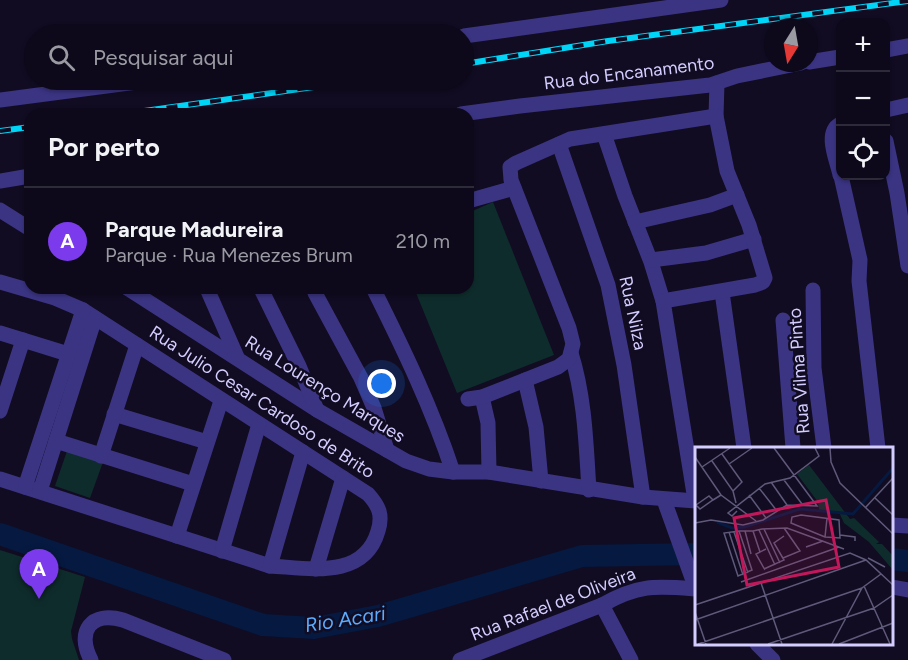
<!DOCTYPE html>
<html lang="pt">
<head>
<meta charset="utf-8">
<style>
	:root { --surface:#0d091a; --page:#161223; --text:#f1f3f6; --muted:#9a9aa2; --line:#2d2a39; --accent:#7c3aed }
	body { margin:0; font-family:Figtree,sans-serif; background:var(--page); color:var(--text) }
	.controls { position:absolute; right:18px; top:18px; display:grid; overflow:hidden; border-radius:12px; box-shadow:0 2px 4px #0004 }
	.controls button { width:54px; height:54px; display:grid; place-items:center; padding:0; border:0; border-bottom:2px solid var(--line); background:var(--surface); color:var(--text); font:30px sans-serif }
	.compass { position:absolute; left:764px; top:18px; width:54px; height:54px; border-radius:50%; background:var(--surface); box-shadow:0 2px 4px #0004; rotate:191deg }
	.you { position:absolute; left:382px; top:384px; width:21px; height:21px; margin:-15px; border:4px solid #fff; border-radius:50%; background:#1a73e8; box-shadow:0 0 0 9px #1a73e833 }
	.badge { display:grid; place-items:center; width:39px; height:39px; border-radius:50%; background:var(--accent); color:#fff; font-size:20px; font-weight:700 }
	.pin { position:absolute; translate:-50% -50px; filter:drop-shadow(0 2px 3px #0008) }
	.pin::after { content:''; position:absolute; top:32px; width:21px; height:18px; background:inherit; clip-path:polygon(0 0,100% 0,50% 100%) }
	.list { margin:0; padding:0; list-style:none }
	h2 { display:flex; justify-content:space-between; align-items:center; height:78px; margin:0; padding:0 24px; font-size:26px }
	h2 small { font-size:20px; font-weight:400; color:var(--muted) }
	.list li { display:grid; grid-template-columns:39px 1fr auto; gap:18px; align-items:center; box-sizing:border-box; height:108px; padding:0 24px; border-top:2px solid var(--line) }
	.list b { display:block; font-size:22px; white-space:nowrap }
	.list p { margin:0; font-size:20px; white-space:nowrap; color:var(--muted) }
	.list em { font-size:20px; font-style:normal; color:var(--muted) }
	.icon { flex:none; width:33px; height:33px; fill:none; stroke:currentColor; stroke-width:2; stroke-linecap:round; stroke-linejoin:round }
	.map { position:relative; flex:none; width:908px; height:660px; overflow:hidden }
	.search { position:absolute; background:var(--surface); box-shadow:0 2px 4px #0004; left:24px; top:24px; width:450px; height:66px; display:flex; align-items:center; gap:15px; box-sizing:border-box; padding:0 21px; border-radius:33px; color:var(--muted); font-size:22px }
	.panel { position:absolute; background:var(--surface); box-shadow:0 2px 4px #0004; left:24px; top:108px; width:450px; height:186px; border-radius:18px }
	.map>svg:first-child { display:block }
	.green { fill:#0f2c2c }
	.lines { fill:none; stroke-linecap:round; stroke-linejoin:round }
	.river { stroke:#061940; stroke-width:22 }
	.minor { stroke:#3b3483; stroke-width:15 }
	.rail-casing { stroke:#00d5f8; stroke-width:6 }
	.rail { stroke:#110c22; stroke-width:4; stroke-dasharray:11; stroke-linecap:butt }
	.labels { text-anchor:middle; stroke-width:5; stroke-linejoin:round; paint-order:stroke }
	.street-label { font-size:18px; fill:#d4cdff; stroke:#110c22 }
	.water-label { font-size:20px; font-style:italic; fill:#5bacff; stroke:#110c22 }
	.inset-river { fill:none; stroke:#061940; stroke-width:3 }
	.inset-road { fill:none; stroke:#5f597a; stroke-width:1.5 }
	.view { fill:#c2185b; fill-opacity:0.15; stroke:#c2185b; stroke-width:3 }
	.inset-edge { fill:none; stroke:#d4cdff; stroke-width:3 }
</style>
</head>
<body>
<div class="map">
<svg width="908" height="660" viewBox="0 0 908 660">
	<rect width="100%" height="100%" fill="#110c22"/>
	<g class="green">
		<polygon points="493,202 554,355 457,393 414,288 468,288 468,213"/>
		<polygon points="67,451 103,462 90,498 55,486"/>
		<polygon points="0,550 85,577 71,631 72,639 79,660 0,660"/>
	</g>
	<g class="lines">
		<g class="river">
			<polyline points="0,534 263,625 314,628 378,616 582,556 696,554"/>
			<polyline points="892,559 908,561"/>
		</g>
		<g class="minor">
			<polyline points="464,36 721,0"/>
			<polyline points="886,50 908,46"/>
			<polyline points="809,62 840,57"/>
			<polyline points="0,100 152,80"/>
			<polyline points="886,110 908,105"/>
			<polyline points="461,114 520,106 710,85 737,76 801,63"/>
			<path d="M840 124C824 133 837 160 840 175"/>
			<polyline points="604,134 625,196 651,262 663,301 695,500"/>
			<polyline points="886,141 897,193 908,266"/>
			<polyline points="559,144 608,285 624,365 643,497"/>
			<polyline points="841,176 860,260 859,281 878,448"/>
			<polyline points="0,181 30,176"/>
			<polyline points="468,201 514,188"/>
			<polyline points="0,210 30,229"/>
			<polyline points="635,222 710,205 737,195"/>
			<polyline points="651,260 706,253 754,239"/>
			<path d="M0 282 55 298 83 310 368 494C379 506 383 515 378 531 364 580 309 568 270 566L0 479"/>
			<polyline points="127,288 317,410 406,461 429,469 453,472 489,472 643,497 696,501"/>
			<path d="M373 288C403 348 432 408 453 472"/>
			<polyline points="813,290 814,368 824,448"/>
			<polyline points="208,291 237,357"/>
			<polyline points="262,291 299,366 317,410"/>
			<polyline points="722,292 744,448"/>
			<polyline points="315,293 361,378 374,408 387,450"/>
			<polyline points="663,301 755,285 763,282 765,278 749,225 727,171 716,116 717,83"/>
			<polyline points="783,320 793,448"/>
			<polyline points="0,333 68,354"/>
			<path d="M571 353C585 398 586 444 589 490"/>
			<polyline points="525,380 536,427 541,481"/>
			<polyline points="482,397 488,423 489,472"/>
			<polyline points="468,399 482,397 558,367 569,359 573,344 569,328 511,180 510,167 516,163 570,139 716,116"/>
			<polyline points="0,411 23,340"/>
			<polyline points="114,414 207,442"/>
			<polyline points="56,441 193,484"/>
			<polyline points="101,456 137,345"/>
			<polyline points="25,487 83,310"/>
			<polyline points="40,491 95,318"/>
			<polyline points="664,500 696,589"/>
			<polyline points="892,525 908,526"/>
			<polyline points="177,536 221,401"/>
			<polyline points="222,551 259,424"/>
			<polyline points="270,566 303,452"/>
			<polyline points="316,569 343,478"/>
			<polyline points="892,587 908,590"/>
			<polyline points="602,605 631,660"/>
			<polyline points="757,644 773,660"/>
			<path d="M91 660C76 631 91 611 123 620L224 660"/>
			<path d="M460 660 602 605C639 584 656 586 696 589"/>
		</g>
		<g class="rail-casing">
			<g id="rail">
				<polyline points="464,64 608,41 908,1"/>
				<polyline points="123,114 363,80"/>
				<polyline points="0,131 30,127"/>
			</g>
		</g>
		<use href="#rail" class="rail"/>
	</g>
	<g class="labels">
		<g class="street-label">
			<text transform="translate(629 73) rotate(-7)" y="6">Rua do Encanamento</text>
			<text transform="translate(633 313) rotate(78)" y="6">Rua Nilza</text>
			<text transform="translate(799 371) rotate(-94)" y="6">Rua Vilma Pinto</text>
			<text transform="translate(325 389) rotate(32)" y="6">Rua Lourenço Marques</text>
			<text transform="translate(262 402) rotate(33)" y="6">Rua Julio Cesar Cardoso de Brito</text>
			<text transform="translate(553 604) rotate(-21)" y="6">Rua Rafael de Oliveira</text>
		</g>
		<g class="water-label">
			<text transform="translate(345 619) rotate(-9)" y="7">Rio Acari</text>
		</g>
	</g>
	<g transform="translate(695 447)">
		<rect width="198" height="198" fill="#110c22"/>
		<path d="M114 18 155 72 159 71 184 95 181 97H187L198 109V123L174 95 149 76 144 65 124 63 123 55 102 27Z" fill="#0f2c2c"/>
		<path class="inset-river" d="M22 75 37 81 50 80 105 62 158 67 198 21"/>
		<path class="inset-road" d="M135 1 136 15 145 36 198 87M27 7 47 35 38 44M0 10 26 48 61 74M17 14 38 44 41 56M34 17 57 1M7 20 35 1M89 33 107 57M76 35 92 58M64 41 82 64M54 48 71 71M180 51 198 68M18 53 14 49 1 58 5 62 18 53 26 48M170 61 198 31M42 64 37 69 33 66 70 37 95 31 124 9 120 1M106 68 144 73 145 91 130 90 96 76 97 70ZM0 76 16 73 48 78 68 73 92 58 122 59 79 1M69 82 85 116M64 83 80 118M44 84 57 123 43 129 29 86 44 84H58L67 82 92 81 149 102M50 84 56 107M58 84 65 105M34 85 48 128M39 85 53 126M145 88 160 90V94M130 90 132 71M111 100 128 94M88 111 105 104 89 81M173 111 190 120M69 122 89 113 79 96 89 89M70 123 61 107 71 102M46 135 144 100M66 136 87 197M169 139 195 197M0 158 155 106 171 113 198 138M0 165 11 197M0 173 171 113M3 197 167 141M73 197 179 161 198 148M137 197 167 141 186 127M144 197 198 176"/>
		<path class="view" d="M131 53 144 120 52 138 39 71Z"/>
		<rect width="198" height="198" class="inset-edge"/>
	</g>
</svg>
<div class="controls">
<button>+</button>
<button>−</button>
<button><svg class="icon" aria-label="locate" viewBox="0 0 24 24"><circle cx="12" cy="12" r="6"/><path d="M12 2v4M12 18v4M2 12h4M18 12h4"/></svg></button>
</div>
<svg class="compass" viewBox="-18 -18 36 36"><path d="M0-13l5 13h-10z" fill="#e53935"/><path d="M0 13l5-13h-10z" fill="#9a9aa2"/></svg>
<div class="you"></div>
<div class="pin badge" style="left:39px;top:599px">A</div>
<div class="search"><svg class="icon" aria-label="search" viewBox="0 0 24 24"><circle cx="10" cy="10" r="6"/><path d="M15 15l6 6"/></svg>Pesquisar aqui</div>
<section class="panel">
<h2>Por perto<small></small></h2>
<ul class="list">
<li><span class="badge">A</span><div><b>Parque Madureira</b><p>Parque · Rua Menezes Brum</p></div><em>210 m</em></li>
</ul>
</section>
</div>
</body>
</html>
